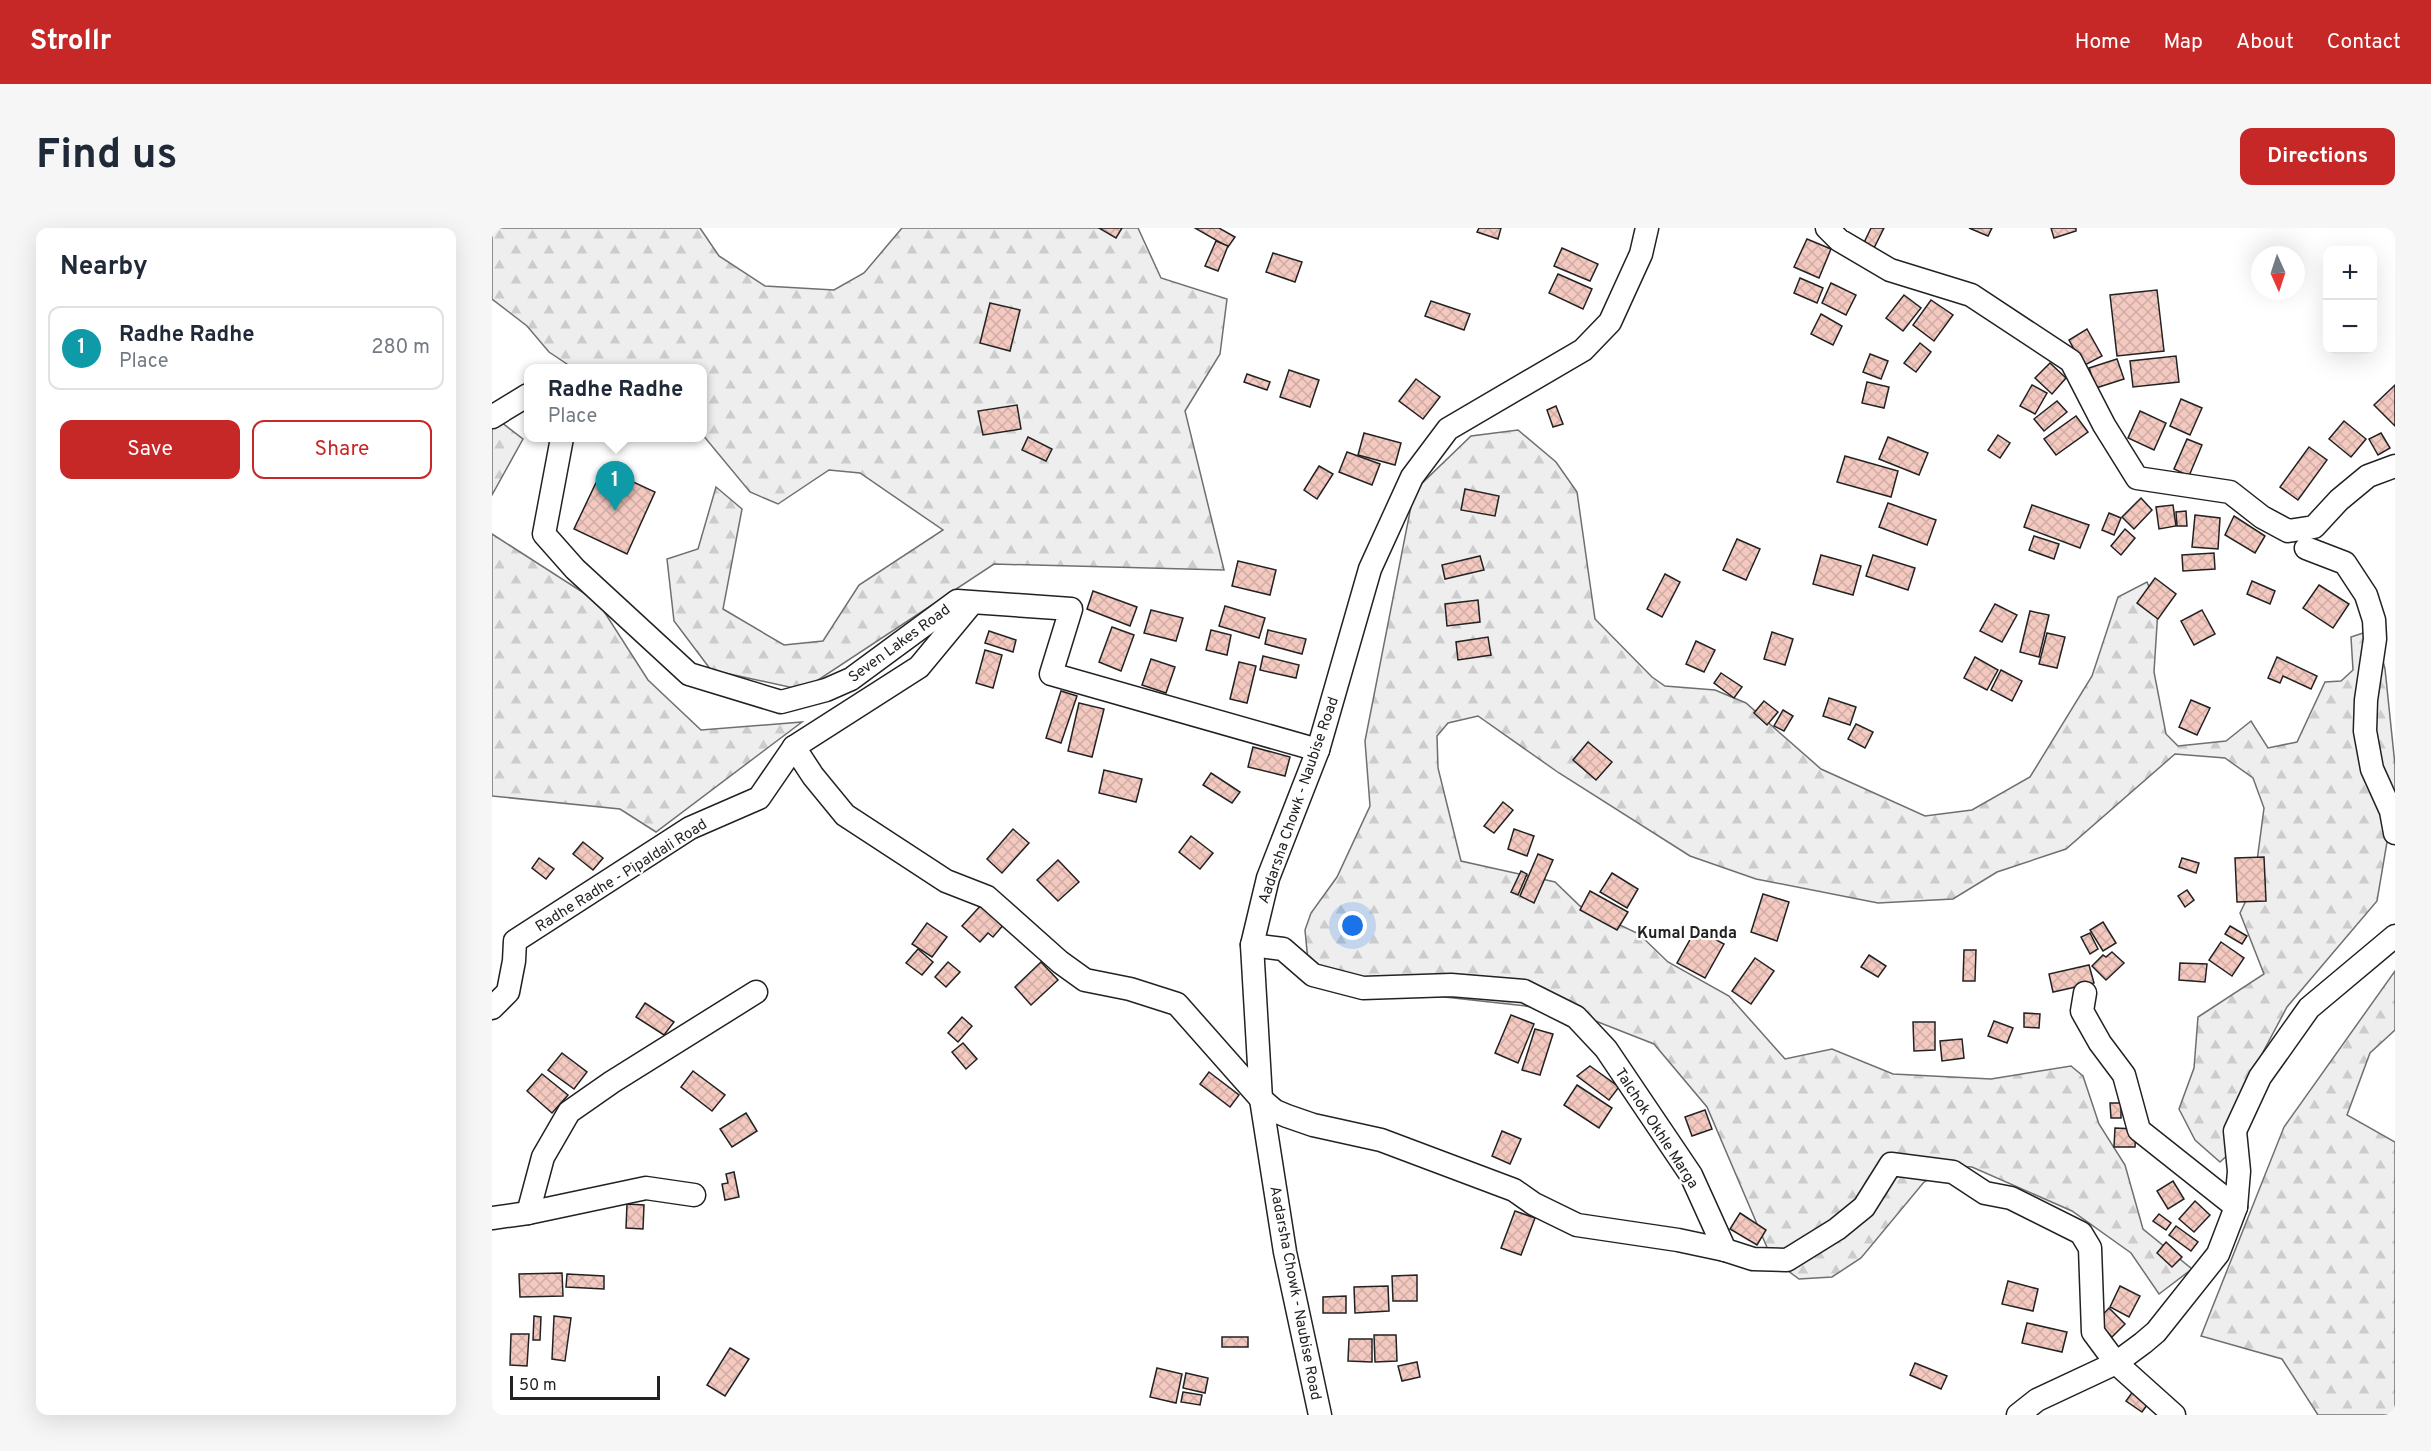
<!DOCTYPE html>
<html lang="en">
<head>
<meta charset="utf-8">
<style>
	:root { --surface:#fff; --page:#f6f6f7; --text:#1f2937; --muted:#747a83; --line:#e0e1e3; --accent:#c62828 }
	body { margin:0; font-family:Overpass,sans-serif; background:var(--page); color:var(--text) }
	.controls { position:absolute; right:18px; top:18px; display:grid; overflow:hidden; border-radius:12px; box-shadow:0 6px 24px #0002 }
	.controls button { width:54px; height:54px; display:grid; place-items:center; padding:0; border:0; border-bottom:2px solid var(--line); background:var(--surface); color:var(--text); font:30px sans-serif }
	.compass { position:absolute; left:1759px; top:18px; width:54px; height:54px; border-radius:50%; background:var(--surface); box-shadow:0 6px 24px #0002; rotate:177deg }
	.scale { position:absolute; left:18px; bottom:15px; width:150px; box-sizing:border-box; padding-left:6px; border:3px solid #222; border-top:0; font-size:16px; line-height:21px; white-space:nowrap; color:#222; -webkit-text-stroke:4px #fff; paint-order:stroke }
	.you { position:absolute; left:861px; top:698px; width:21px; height:21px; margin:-15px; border:4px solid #fff; border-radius:50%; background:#1a73e8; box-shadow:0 0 0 9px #1a73e833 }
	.badge { display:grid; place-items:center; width:39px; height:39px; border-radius:50%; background:var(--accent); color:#fff; font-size:20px; font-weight:700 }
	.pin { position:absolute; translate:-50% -50px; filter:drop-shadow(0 2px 3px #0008) }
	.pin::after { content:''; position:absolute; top:32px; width:21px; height:18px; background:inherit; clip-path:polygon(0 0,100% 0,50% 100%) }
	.popup { position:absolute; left:32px; top:136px; width:183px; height:78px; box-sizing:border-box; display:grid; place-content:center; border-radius:12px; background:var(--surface); filter:drop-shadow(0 2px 4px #0005); font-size:20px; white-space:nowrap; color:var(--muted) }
	.popup b { font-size:22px; color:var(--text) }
	.popup::after { content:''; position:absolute; left:50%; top:100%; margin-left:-12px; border:12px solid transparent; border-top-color:var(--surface) }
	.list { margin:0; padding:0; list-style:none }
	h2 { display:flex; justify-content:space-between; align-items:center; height:78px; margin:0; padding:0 24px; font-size:26px }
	h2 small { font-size:20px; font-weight:400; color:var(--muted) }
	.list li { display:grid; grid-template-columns:39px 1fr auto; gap:18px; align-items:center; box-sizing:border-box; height:84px; margin:0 12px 12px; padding:0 12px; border:2px solid var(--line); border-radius:12px }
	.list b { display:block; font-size:22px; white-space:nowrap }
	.list p { margin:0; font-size:20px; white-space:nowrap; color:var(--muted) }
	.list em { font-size:20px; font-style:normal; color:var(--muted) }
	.actions { display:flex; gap:12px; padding:18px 24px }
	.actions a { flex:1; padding:14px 0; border:2px solid var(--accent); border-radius:12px; text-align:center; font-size:21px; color:var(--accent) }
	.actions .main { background:var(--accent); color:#fff }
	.map { position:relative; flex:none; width:1903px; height:1187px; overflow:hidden; border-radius:12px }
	header { display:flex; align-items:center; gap:36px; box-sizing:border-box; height:84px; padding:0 30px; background:var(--accent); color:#fff }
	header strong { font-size:28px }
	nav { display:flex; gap:33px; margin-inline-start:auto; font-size:21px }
	.intro { display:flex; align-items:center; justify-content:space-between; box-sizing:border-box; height:144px; padding:0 36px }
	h1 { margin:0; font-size:42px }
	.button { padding:15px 27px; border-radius:12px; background:var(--accent); color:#fff; font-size:21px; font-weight:700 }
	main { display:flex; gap:36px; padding:0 36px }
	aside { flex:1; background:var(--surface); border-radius:12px; box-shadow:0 6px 24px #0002 }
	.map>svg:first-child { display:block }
	.forest { fill:url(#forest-firs); stroke:#6f6f6f; stroke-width:1.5 }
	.building { fill:url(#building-cross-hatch); stroke:#222; stroke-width:1.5 }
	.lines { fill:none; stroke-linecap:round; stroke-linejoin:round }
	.minor-casing { stroke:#222; stroke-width:25 }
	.minor { stroke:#fff; stroke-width:22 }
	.labels { text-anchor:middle; stroke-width:4.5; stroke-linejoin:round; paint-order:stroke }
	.street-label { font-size:15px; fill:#222; stroke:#fff }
	.neighbourhood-label { font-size:16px; font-weight:bold; fill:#222; stroke:#fff }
</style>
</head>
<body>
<header>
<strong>Strollr</strong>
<nav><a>Home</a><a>Map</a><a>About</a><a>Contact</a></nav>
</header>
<div class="intro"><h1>Find us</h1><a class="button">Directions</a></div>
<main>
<aside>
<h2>Nearby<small></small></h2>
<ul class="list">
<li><span class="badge" style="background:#0f9aa8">1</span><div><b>Radhe Radhe</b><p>Place</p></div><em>280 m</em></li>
</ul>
<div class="actions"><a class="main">Save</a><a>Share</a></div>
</aside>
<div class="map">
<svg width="1903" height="1187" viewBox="0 0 1903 1187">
	<defs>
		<pattern id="forest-firs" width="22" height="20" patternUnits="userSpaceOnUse" patternTransform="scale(1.5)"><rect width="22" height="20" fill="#eee"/><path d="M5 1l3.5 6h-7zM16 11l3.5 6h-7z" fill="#ccc"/></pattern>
		<pattern id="building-cross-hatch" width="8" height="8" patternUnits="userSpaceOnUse" patternTransform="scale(1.5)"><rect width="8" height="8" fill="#f3c9c0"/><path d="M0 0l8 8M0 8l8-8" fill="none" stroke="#d0aca5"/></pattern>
	</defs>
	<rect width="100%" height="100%" fill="#fff"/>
	<g class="forest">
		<polygon points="0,0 208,0 227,28 273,58 342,62 372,45 410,0 646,0 669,50 735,71 728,126 693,183 732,342 502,336 311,462 219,442 182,393 175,331 206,321 224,259 250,281 231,381 292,417 331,413 367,357 451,302 368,245 337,242 286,276 258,264 210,206 210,140 81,140 57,124 35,98 0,71"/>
		<polygon points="0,191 5,191 31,211 0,267"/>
		<polygon points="1026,202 1064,234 1085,264 1103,391 1160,449 1173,458 1223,462 1254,475 1329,541 1433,588 1480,582 1538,549 1600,448 1626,369 1655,354 1666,381 1662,444 1674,506 1686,518 1734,513 1759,493 1776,520 1805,514 1833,454 1849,453 1861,442 1859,409 1883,401 1893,441 1903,537 1903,567 1885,673 1795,779 1770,826 1742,921 1728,934 1703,912 1687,881 1702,840 1706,789 1772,746 1748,685 1762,656 1772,580 1761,550 1733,530 1683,526 1574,621 1505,644 1461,671 1386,675 1264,651 1198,628 1067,545 986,488 956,495 945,508 946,540 969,633 1063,654 1088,678 1147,706 1176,734 1237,768 1293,831 1340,821 1401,846 1499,851 1579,838 1591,848 1607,896 1633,937 1651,1001 1700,1041 1667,1066 1639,1025 1580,983 1480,939 1462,938 1432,954 1369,1030 1340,1049 1307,1051 1280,1031 1215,879 1162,816 1078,783 871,760 816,733 813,702 819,685 845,649 878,578 873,513 922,263 979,208"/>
		<polygon points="0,306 106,374 156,452 209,502 310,494 164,604 128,581 0,568"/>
		<polygon points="1903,743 1903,802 1878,825 1855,887 1903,914 1903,1187 1826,1187 1790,1131 1709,1108 1792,899"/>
	</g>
	<g class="building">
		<polygon points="607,0 630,0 624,10"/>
		<polygon points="703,0 727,0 743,9 736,19"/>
		<polygon points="987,0 1009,0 1006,11 985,4"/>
		<polygon points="1379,0 1392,0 1379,26 1369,21"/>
		<polygon points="1477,0 1500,0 1496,8"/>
		<polygon points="1559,0 1584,0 1584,3 1562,10"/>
		<polygon points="1315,11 1339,21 1327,50 1302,39"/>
		<polygon points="724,13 736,18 726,43 713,38"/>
		<polygon points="1070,20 1106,36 1098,53 1062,38"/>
		<polygon points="781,25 810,34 803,54 774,44"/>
		<polygon points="1066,46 1100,61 1091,81 1057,65"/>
		<polygon points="1308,50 1331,60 1325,75 1302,65"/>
		<polygon points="1339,55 1364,67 1354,87 1330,75"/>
		<polygon points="1665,62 1672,123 1625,128 1618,67"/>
		<polygon points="1412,67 1429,80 1411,103 1394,90"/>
		<polygon points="1439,72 1461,87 1442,113 1421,97"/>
		<polygon points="939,73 978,86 972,102 933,88"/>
		<polygon points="498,75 528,82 518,123 488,115"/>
		<polygon points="1329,86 1350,98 1341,117 1319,106"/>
		<polygon points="1595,101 1610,128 1591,138 1577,112"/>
		<polygon points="1428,115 1439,124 1424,144 1412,135"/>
		<polygon points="1378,126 1396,133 1389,151 1371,144"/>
		<polygon points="1684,128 1687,154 1641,159 1638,133"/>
		<polygon points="1625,131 1632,151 1604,160 1597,140"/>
		<polygon points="1558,135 1574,150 1560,166 1543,150"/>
		<polygon points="797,142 827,152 818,179 788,169"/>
		<polygon points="755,146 778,154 775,162 752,154"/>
		<polygon points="924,151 948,169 931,191 907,173"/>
		<polygon points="1375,154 1397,159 1392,180 1370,175"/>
		<polygon points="1540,157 1555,165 1543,186 1528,178"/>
		<polygon points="1903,157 1903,198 1882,177"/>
		<polygon points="1689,171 1710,180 1698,207 1678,198"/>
		<polygon points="1565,173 1575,184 1552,203 1542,191"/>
		<polygon points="525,177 529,201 491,207 486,183"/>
		<polygon points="1064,178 1071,196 1061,199 1055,182"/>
		<polygon points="1648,183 1674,195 1662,222 1636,210"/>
		<polygon points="1584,188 1596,204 1564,227 1552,211"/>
		<polygon points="1852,193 1874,211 1859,229 1837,211"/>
		<polygon points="872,205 909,215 903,237 866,227"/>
		<polygon points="1889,205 1898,220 1886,227 1877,211"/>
		<polygon points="1506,207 1518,215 1508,230 1496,222"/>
		<polygon points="536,209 560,221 554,233 530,222"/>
		<polygon points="1396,209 1436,225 1427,247 1387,231"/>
		<polygon points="1695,211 1710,217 1697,248 1682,241"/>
		<polygon points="1817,219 1835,232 1806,272 1788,259"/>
		<polygon points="855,224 888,236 880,257 847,244"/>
		<polygon points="1353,228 1406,243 1399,269 1345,254"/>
		<polygon points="827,238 841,246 825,271 812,262"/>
		<polygon points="111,240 163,264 135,326 82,301"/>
		<polygon points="973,261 1007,268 1003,288 969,282"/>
		<polygon points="1649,270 1660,282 1642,301 1630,289"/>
		<polygon points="1396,275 1444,292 1435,317 1387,299"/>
		<polygon points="1540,277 1597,297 1588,320 1532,299"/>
		<polygon points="1681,277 1684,298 1667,301 1664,279"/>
		<polygon points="1694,283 1695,298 1685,298 1684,284"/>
		<polygon points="1617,285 1629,290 1622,307 1610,302"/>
		<polygon points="1703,287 1728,290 1726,321 1700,319"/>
		<polygon points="1742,288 1773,308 1763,325 1733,307"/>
		<polygon points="1633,301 1643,310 1629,327 1619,318"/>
		<polygon points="1542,308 1567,316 1562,331 1537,322"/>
		<polygon points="1245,311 1268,321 1254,352 1231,342"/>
		<polygon points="1722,325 1723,341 1691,343 1690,327"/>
		<polygon points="1329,327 1369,338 1361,367 1321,356"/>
		<polygon points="1381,327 1423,340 1416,362 1374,348"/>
		<polygon points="988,328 992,342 953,351 950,337"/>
		<polygon points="746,333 784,342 778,367 740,358"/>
		<polygon points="1173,346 1188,354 1170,389 1155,381"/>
		<polygon points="1663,350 1684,366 1666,391 1645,375"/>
		<polygon points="1760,353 1783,363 1778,376 1755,366"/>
		<polygon points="1827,357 1857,376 1841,400 1811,380"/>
		<polygon points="601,363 645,379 638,398 595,381"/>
		<polygon points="986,372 988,394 955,398 953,376"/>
		<polygon points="1503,376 1525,387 1510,414 1488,403"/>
		<polygon points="733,378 773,390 767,410 727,398"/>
		<polygon points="659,382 691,390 684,413 652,405"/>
		<polygon points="1710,382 1723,406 1702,417 1689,393"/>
		<polygon points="1538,383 1557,387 1547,429 1528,424"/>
		<polygon points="620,399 642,407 629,443 607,434"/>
		<polygon points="719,402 739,407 735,427 714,422"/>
		<polygon points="776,402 814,411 810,426 773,416"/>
		<polygon points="497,403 524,412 521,424 493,415"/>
		<polygon points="1280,404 1301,411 1293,437 1272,431"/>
		<polygon points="1555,405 1573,409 1565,440 1547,436"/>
		<polygon points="996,409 999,427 966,432 964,414"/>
		<polygon points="1204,413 1223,422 1212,444 1194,436"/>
		<polygon points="493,422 510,427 501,460 484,455"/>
		<polygon points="771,428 807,437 804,450 768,442"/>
		<polygon points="1483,429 1506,442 1495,462 1472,450"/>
		<polygon points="1785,429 1825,448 1819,461 1791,448 1788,455 1776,450"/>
		<polygon points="659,431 683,439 674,465 650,457"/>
		<polygon points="747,434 764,438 755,475 738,471"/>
		<polygon points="1509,442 1530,453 1520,473 1499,462"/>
		<polygon points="1229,445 1250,459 1242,470 1222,455"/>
		<polygon points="569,463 585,468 569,515 554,510"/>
		<polygon points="1337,470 1364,479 1358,497 1331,488"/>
		<polygon points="1699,472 1718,480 1705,507 1687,499"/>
		<polygon points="1272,473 1286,484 1275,497 1262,485"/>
		<polygon points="587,475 612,481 600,529 576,523"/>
		<polygon points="1291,482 1301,488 1292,503 1282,498"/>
		<polygon points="1364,496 1381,504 1373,520 1356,511"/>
		<polygon points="1096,514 1120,534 1104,552 1081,532"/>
		<polygon points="761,519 798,529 793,548 756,539"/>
		<polygon points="612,542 650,551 644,574 607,565"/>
		<polygon points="719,545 748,564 740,575 711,557"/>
		<polygon points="1011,574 1021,582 1002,605 992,598"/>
		<polygon points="521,601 537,615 510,645 495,631"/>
		<polygon points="1022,601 1042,608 1035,628 1016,621"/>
		<polygon points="699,608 721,625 708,641 687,624"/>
		<polygon points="91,614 111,630 101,642 81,626"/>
		<polygon points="1046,626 1061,632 1042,675 1028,668"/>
		<polygon points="1772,629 1774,673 1745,674 1743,630"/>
		<polygon points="47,630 62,641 54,651 40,640"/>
		<polygon points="1690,630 1707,635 1704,645 1687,639"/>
		<polygon points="566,632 587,654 566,673 545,652"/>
		<polygon points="1029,643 1035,646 1026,667 1019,664"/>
		<polygon points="1120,645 1146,661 1135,680 1108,664"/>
		<polygon points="1695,662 1702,672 1693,679 1686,668"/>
		<polygon points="1098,663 1136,684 1125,702 1088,682"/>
		<polygon points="1271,666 1297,674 1285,713 1259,704"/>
		<polygon points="491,675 513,695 501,709 496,705 488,714 470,698"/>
		<polygon points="1611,694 1624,715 1611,723 1598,702"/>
		<polygon points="435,695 455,709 440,729 420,716"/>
		<polygon points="1738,698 1755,708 1750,716 1733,706"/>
		<polygon points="1204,701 1232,716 1213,750 1185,735"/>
		<polygon points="1598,705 1606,721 1598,726 1589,709"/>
		<polygon points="1729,714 1752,730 1740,748 1717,732"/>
		<polygon points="426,721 441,734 430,747 414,735"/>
		<polygon points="1472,722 1484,722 1483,753 1471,753"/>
		<polygon points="1620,724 1632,735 1614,752 1600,738 1611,727 1614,729"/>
		<polygon points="1377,727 1394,738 1386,749 1369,739"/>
		<polygon points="1263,730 1282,743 1259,776 1240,763"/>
		<polygon points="456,734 468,744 454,759 443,749"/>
		<polygon points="549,734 566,752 539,777 523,759"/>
		<polygon points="1688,735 1715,736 1713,754 1687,752"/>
		<polygon points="1597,737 1602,755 1561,764 1557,746"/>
		<polygon points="153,775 182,794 172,807 144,789"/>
		<polygon points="1532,785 1548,786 1547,800 1532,799"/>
		<polygon points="1019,787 1042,796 1026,835 1003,825"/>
		<polygon points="470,789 480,798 466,814 456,805"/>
		<polygon points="1502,793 1521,800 1515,815 1496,808"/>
		<polygon points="1421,794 1443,794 1443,822 1422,823"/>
		<polygon points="1043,801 1061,806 1048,847 1030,842"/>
		<polygon points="1470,811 1472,830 1450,833 1448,813"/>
		<polygon points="471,815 485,831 474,841 460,824"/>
		<polygon points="70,825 95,844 82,861 56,842"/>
		<polygon points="1098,838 1127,859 1117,872 1085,848"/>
		<polygon points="201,843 233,867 220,883 189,859"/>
		<polygon points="717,844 747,867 738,879 708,856"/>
		<polygon points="50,846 76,867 60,885 35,863"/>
		<polygon points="1085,857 1120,880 1107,900 1072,877"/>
		<polygon points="1618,875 1629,875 1629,890 1619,890"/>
		<polygon points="1213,882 1220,901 1200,908 1193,889"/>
		<polygon points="254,885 265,903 240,919 228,901"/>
		<polygon points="1623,900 1644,901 1643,919 1622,919"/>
		<polygon points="1010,903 1029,911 1018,936 1000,928"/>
		<polygon points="242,944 247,969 233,972 230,956 236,955 234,946"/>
		<polygon points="1681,953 1692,971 1676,981 1665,963"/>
		<polygon points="1703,973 1718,987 1702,1004 1687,991"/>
		<polygon points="135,976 152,977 151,1001 134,1000"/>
		<polygon points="1023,983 1043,990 1029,1027 1009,1020"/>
		<polygon points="1248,985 1274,1002 1265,1017 1238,1001"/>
		<polygon points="1667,986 1679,995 1674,1002 1661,993"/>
		<polygon points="1684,998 1706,1014 1699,1023 1677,1007"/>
		<polygon points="1674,1014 1690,1029 1680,1039 1665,1025"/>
		<polygon points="70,1045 71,1068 28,1069 27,1046"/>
		<polygon points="75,1046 112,1048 112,1061 74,1059"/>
		<polygon points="925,1047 925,1073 901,1073 900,1048"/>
		<polygon points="1516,1053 1546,1061 1541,1083 1510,1076"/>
		<polygon points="896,1058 897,1083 863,1085 862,1059"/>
		<polygon points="1628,1058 1648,1068 1637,1089 1618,1079"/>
		<polygon points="854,1068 854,1085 831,1085 831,1069"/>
		<polygon points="1617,1080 1633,1096 1620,1109 1604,1094"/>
		<polygon points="42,1088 49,1089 48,1112 41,1112"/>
		<polygon points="62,1088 79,1090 73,1133 60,1131"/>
		<polygon points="1535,1095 1575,1104 1570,1124 1530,1115"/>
		<polygon points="19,1106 37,1106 35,1138 18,1137"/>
		<polygon points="882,1107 904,1107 905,1133 883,1134"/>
		<rect x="730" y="1109" width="26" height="10"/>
		<polygon points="857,1111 880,1111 880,1134 856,1133"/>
		<polygon points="238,1120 257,1131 233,1168 215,1157"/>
		<polygon points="925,1134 928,1149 910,1153 906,1138"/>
		<polygon points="1423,1135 1455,1148 1449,1161 1418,1147"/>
		<polygon points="665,1140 690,1146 684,1175 658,1169"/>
		<polygon points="694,1145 716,1150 713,1165 691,1160"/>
		<polygon points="1642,1162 1658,1173 1650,1184 1634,1173"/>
		<polygon points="691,1164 710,1167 708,1177 689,1174"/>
	</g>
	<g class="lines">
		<g class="minor-casing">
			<g id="minor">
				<polyline points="1335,0 1347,12 1398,42 1479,67 1579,133 1612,197 1645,250 1738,264 1770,289 1796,303 1822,299 1847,272 1876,248 1903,238"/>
				<polyline points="0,189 36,167"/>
				<polyline points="70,210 52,306 83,341 197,446 289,474 334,462 359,451 465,373 579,381 559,446 826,522"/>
				<polyline points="1814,320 1853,335 1874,367 1882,392 1883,411 1874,472 1873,503 1880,541 1899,583 1903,605"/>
				<polyline points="302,519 321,548 353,587 454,653 495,669 568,734 593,752 638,761 685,776 769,871 783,883 795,888 821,897 889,912 1022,962 1042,976 1085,997 1186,1012 1233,1022"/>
				<polyline points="760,717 791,721 821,747 871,760 959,757 1032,763 1084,789 1114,821 1199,947 1233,1022 1261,1031 1295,1032 1345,1001 1372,979 1399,936 1461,944 1493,965 1519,970 1589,1005 1598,1020 1601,1104 1624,1135 1682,1187"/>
				<polyline points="1593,765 1590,783 1608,815 1632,847 1647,902 1744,979"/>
				<polyline points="0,780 16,764 22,733 23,713 198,600 267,570 302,519 427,439 480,375"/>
				<polyline points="36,985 51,929 77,884 120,854 264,764"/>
				<polyline points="0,990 36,985 154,960 202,967"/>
				<polyline points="828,1187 793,1024 769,871 760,717 776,650 826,522 878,341 920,249 956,201 1091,122 1118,94 1149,26 1155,0"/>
				<polyline points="1526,1187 1545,1172 1624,1135 1651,1115 1664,1104 1726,1026 1744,979 1747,943 1743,903 1768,849 1817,780 1903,708"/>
			</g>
		</g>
		<use href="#minor" class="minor"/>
	</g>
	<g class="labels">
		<g class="street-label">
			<text transform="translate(407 415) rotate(-36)" y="5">Seven Lakes Road</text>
			<text transform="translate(806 572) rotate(-71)" y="5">Aadarsha Chowk - Naubise Road</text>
			<text transform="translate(129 647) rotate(-32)" y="5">Radhe Radhe - Pipaldali Road</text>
			<text transform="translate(1165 900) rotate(57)" y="5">Talchok Okhle Marga</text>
			<text transform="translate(804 1065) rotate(79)" y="5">Aadarsha Chowk - Naubise Road</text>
		</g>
		<g class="neighbourhood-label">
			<text x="1195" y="710">Kumal Danda</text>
		</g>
	</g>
</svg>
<div class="controls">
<button>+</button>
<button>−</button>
</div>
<svg class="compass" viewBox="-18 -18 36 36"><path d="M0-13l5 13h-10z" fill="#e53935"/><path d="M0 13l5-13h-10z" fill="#747a83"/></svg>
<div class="scale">50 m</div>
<div class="you"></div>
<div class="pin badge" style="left:123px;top:283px;background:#0f9aa8">1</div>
<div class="popup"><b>Radhe Radhe</b>Place</div>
</div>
</main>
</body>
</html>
